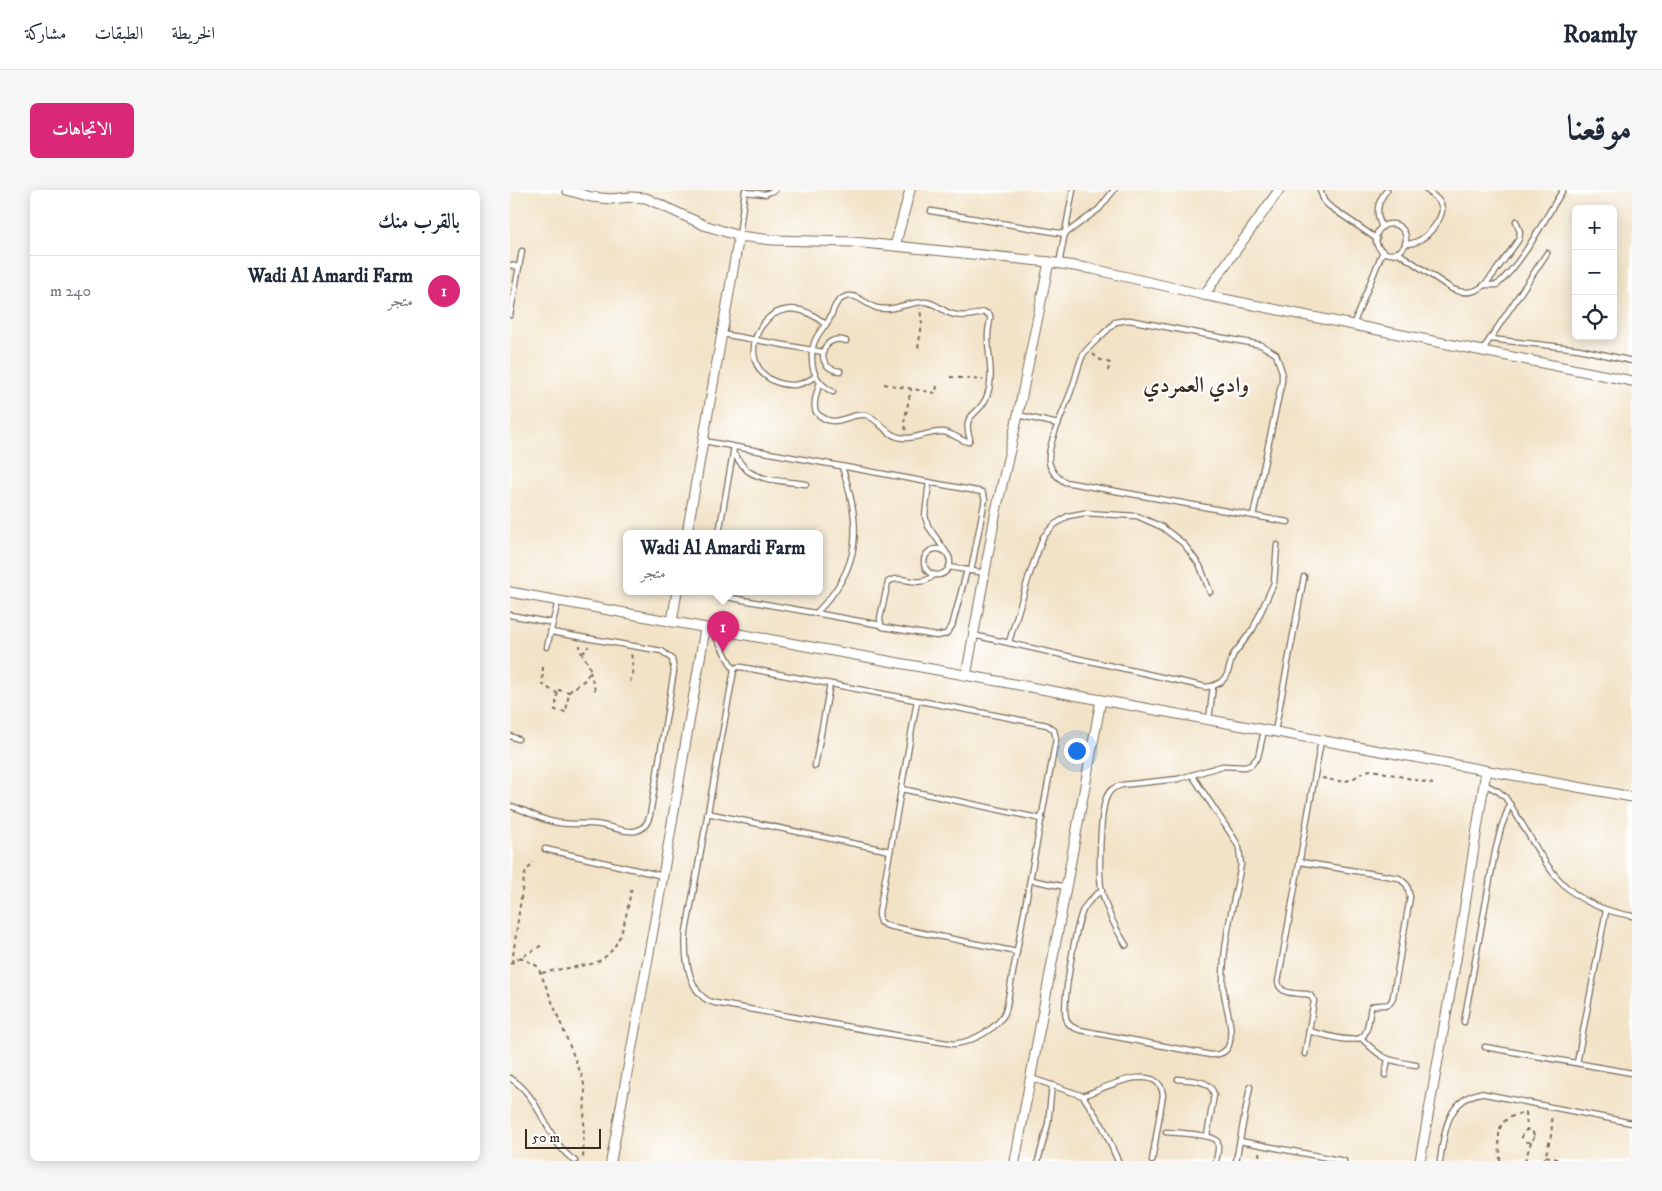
<!DOCTYPE html>
<html lang="ar">
<head>
<meta charset="utf-8">
<style>
	:root { --surface:#fff; --page:#f6f6f7; --text:#1f2937; --muted:#747a83; --line:#e0e1e3; --accent:#db2777 }
	body { margin:0; font-family:"IM FELL DW Pica",Amiri,serif; background:var(--page); color:var(--text); direction:rtl }
	.controls { position:absolute; right:15px; top:15px; display:grid; overflow:hidden; border-radius:8px; box-shadow:0 2px 12px #0003 }
	.controls button { width:45px; height:45px; display:grid; place-items:center; padding:0; border:0; border-bottom:1px solid var(--line); background:var(--surface); color:var(--text); font:25px sans-serif }
	.scale { position:absolute; left:15px; bottom:12px; width:76px; box-sizing:border-box; padding-left:5px; border:2px solid #3b2a1e; border-top:0; font-size:14px; line-height:18px; white-space:nowrap; color:#3b2a1e; -webkit-text-stroke:4px #fff; paint-order:stroke }
	.you { position:absolute; left:566px; top:560px; width:18px; height:18px; margin:-12px; border:4px solid #fff; border-radius:50%; background:#1a73e8; box-shadow:0 0 0 8px #1a73e833 }
	.badge { display:grid; place-items:center; width:32px; height:32px; border-radius:50%; background:var(--accent); color:#fff; font-size:16px; font-weight:700 }
	.pin { position:absolute; translate:-50% -41px; filter:drop-shadow(0 1px 2px #0008) }
	.pin::after { content:''; position:absolute; top:26px; width:18px; height:15px; background:inherit; clip-path:polygon(0 0,100% 0,50% 100%) }
	.popup { position:absolute; left:113px; top:340px; width:200px; height:65px; box-sizing:border-box; display:grid; place-content:center; border-radius:8px; background:var(--surface); filter:drop-shadow(0 1px 4px #0005); font-size:16px; white-space:nowrap; color:var(--muted) }
	.popup b { font-size:19px; color:var(--text) }
	.popup::after { content:''; position:absolute; left:50%; top:100%; margin-left:-10px; border:10px solid transparent; border-top-color:var(--surface) }
	.list { margin:0; padding:0; list-style:none }
	h2 { display:flex; justify-content:space-between; align-items:center; height:65px; margin:0; padding:0 20px; font-size:21px }
	h2 small { font-size:16px; font-weight:400; color:var(--muted) }
	.list li { display:grid; grid-template-columns:32px 1fr auto; gap:15px; align-items:center; box-sizing:border-box; height:70px; padding:0 20px; border-top:1px solid var(--line) }
	.list b { display:block; font-size:19px; white-space:nowrap }
	.list p { margin:0; font-size:16px; white-space:nowrap; color:var(--muted) }
	.list em { font-size:16px; font-style:normal; color:var(--muted) }
	.icon { flex:none; width:28px; height:28px; fill:none; stroke:currentColor; stroke-width:2; stroke-linecap:round; stroke-linejoin:round }
	.map { position:relative; flex:none; width:1122px; height:971px; overflow:hidden; direction:ltr; border-radius:8px }
	header { display:flex; align-items:center; gap:30px; box-sizing:border-box; height:70px; padding:0 25px; background:var(--surface); border-bottom:1px solid var(--line) }
	header strong { font-size:24px }
	nav { display:flex; gap:28px; margin-inline-start:auto; font-size:18px }
	.intro { display:flex; align-items:center; justify-content:space-between; box-sizing:border-box; height:120px; padding:0 30px }
	h1 { margin:0; font-size:35px }
	.button { padding:12px 22px; border-radius:8px; background:var(--accent); color:#fff; font-size:18px; font-weight:700 }
	main { display:flex; gap:30px; padding:0 30px }
	aside { flex:1; background:var(--surface); border-radius:8px; box-shadow:0 2px 12px #0003 }
	.map>svg:first-child { display:block }
	.lines { fill:none; stroke-linecap:round; stroke-linejoin:round }
	.service-casing { stroke:#7b6b59; stroke-width:7 }
	.minor-casing { stroke:#7b6b59; stroke-width:11 }
	.path { stroke:#7b6b59; stroke-width:2; stroke-dasharray:4 4; stroke-linecap:butt }
	.service { stroke:#fff; stroke-width:4.5 }
	.minor { stroke:#fff; stroke-width:9 }
	.labels { text-anchor:middle; stroke-width:4; stroke-linejoin:round; paint-order:stroke }
	.district-label { font-size:22px; font-weight:bold; fill:#3b2a1e; stroke:#fff }
</style>
</head>
<body>
<header>
<strong>Roamly</strong>
<nav><a>الخريطة</a><a>الطبقات</a><a>مشاركة</a></nav>
</header>
<div class="intro"><h1>موقعنا</h1><a class="button">الاتجاهات</a></div>
<main>
<div class="map">
<svg width="1122" height="971" viewBox="0 0 1122 971">
	<rect width="100%" height="100%" fill="#fff"/>
	<filter id="ink" filterUnits="userSpaceOnUse"><feTurbulence type="fractalNoise" baseFrequency=".02" numOctaves="2"/><feDisplacementMap in="SourceGraphic" scale="10" xChannelSelector="R" yChannelSelector="G"/><feConvolveMatrix kernelMatrix="1 2 1 2 8 2 1 2 1" color-interpolation-filters="sRGB"/></filter>
	<filter id="wash" filterUnits="userSpaceOnUse"><feTurbulence type="fractalNoise" baseFrequency=".0096" numOctaves="4" result="noise"/><feDisplacementMap in="SourceGraphic" scale="20" xChannelSelector="R" yChannelSelector="G"/><feGaussianBlur stdDeviation="1.12" result="paint"/><feColorMatrix in="noise" values="0 0 0 0 0 0 0 0 0 0 0 0 0 0 0 0 0 1.4 0 .05"/><feComposite in="paint" operator="in"/></filter>
	<g filter="url(#wash)">
		<rect width="100%" height="100%" fill="#f2e3c7"/>
	</g>
	<g filter="url(#ink)">
		<g class="lines">
			<g class="service-casing">
				<g id="service">
					<polyline points="810,0 814,11 819,16 867,49"/>
					<polyline points="235,2 255,4 265,0"/>
					<polyline points="421,21 555,44 589,19 604,0"/>
					<circle cx="881" cy="49" r="15"/>
					<path d="M872 37C865 23 867 12 877 0"/>
					<polyline points="229,46 235,0"/>
					<path d="M895 54C900 54 905 53 910 50 919 45 933 28 932 18 931 10 922 5 917 0"/>
					<path d="M887 62 942 99C967 109 977 94 990 75 997 66 1003 58 1009 49L1010 42 1006 31"/>
					<polyline points="549,74 563,0"/>
					<polyline points="0,75 9,77"/>
					<path d="M975 95H987C1014 71 1033 31 1053 0"/>
					<polyline points="0,125 12,61"/>
					<polyline points="843,135 873,61"/>
					<polyline points="212,144 313,162"/>
					<polyline points="981,149 1069,159 1122,171"/>
					<polyline points="972,161 1037,63"/>
					<path d="M330 181C303 179 311 142 336 151"/>
					<path d="M306 186C293 195 281 198 266 192 215 171 261 84 316 135"/>
					<path d="M310 192C308 200 303 210 305 218 305 222 308 225 312 227 326 238 341 222 356 225 369 229 374 243 388 247 404 251 417 241 433 242 443 243 449 250 458 252L460 249C451 221 469 228 477 206 485 185 477 165 478 144 478 137 481 131 480 125L474 122C462 126 449 128 437 122 430 118 424 113 416 112 399 111 384 122 367 118 356 115 346 102 335 107 322 112 324 125 316 134 307 145 301 154 302 169 302 184 310 195 323 202"/>
					<polyline points="508,225 548,234"/>
					<polyline points="194,251 472,302 475,309 461,381"/>
					<path d="M223 263C228 269 232 276 238 281 254 292 278 291 296 294"/>
					<polyline points="419,292 415,326 418,336 436,362"/>
					<path d="M743 326 772 191V182L766 164 751 155 619 130 605 132C597 142 579 155 573 165 568 175 566 188 562 198 556 217 537 253 539 272 541 282 547 287 555 292L778 332"/>
					<polyline points="209,343 224,257"/>
					<circle cx="427" cy="372" r="13"/>
					<polyline points="439,377 475,383"/>
					<path d="M424 385C406 401 392 382 378 392L370 428 371 435 373 437 427 446 436 444 442 436 457 380"/>
					<polyline points="207,401 214,406 222,408 371,435"/>
					<path d="M306 423C352 378 352 335 332 277"/>
					<polyline points="0,425 43,433"/>
					<path d="M202 440 224 480 176 742C174 765 178 807 205 813L385 845 444 854C462 852 490 838 496 820L546 549 544 540 537 535 231 477H227L224 480"/>
					<polyline points="463,445 696,497 703,496 711,492 717,485 723,465 743,439 764,393 767,355"/>
					<polyline points="499,452 519,386 533,347 544,335 558,326 574,323 627,326 652,337 674,354 690,376 700,402"/>
					<polyline points="37,457 48,411"/>
					<polyline points="407,511 369,723 370,732 378,736 507,762"/>
					<polyline points="699,530 703,496"/>
					<polyline points="765,541 794,387"/>
					<polyline points="0,546 8,549"/>
					<polyline points="305,576 320,494"/>
					<path d="M974 594 988 601 995 607C1036 667 1042 712 1122 726"/>
					<polyline points="392,599 532,629"/>
					<path d="M0 616C16 620 28 629 44 632 60 636 75 632 91 635 109 638 133 652 140 625L164 481 162 469 152 461 41 442"/>
					<polyline points="197,623 380,661"/>
					<polyline points="35,659 153,686"/>
					<path d="M790 672 889 688 897 695 900 707 883 807C880 820 870 812 861 817 859 826 859 838 854 845 846 856 811 844 799 841"/>
					<polyline points="521,690 556,697"/>
					<path d="M592 700C584 706 577 712 573 720 566 735 552 813 556 828 557 835 563 838 570 840L701 865C709 865 716 863 719 855 725 834 712 811 713 790 713 751 724 712 731 675L729 658 725 650 682 585"/>
					<path d="M616 755C605 738 597 722 592 702 588 687 590 619 597 606 600 599 605 597 612 595L668 589 712 576 735 577 741 575 748 567 754 541"/>
					<polyline points="954,832 985,662 991,638 1000,614"/>
					<path d="M851 848C873 870 876 870 906 875"/>
					<polyline points="975,857 1122,883"/>
					<path d="M795 864 804 811 800 805 796 804C786 803 770 805 768 792L811 551"/>
					<polyline points="1067,873 1096,721"/>
					<polyline points="875,885 878,870"/>
					<path d="M0 888C32 907 35 950 65 971"/>
					<polyline points="521,888 573,906 593,937 608,971"/>
					<path d="M668 889C682 891 701 889 704 905L697 946"/>
					<path d="M573 906C592 899 649 869 653 905L642 971"/>
					<path d="M656 942C666 943 702 944 707 951 710 957 707 965 706 971"/>
					<polyline points="730,951 834,971"/>
					<polyline points="528,971 538,934 542,895"/>
					<polyline points="726,971 740,897"/>
					<path d="M930 971C934 943 937 910 970 903L1122 933"/>
				</g>
			</g>
			<g class="minor-casing">
				<g id="minor">
					<polyline points="57,0 81,7 101,9 121,7 136,8 194,35 229,46 262,50 342,52 385,56 539,72 583,79 694,105 1122,191"/>
					<polyline points="385,56 400,0"/>
					<polyline points="694,105 769,0"/>
					<polyline points="177,343 229,46"/>
					<polyline points="0,402 1122,607"/>
					<polyline points="162,432 167,401"/>
					<polyline points="456,486 486,321 508,225 539,72"/>
					<polyline points="101,971 153,686 195,439"/>
					<polyline points="505,971 591,510"/>
					<polyline points="910,971 950,747 976,581"/>
				</g>
			</g>
			<g class="path">
				<polyline points="408,158 412,134 410,118"/>
				<polyline points="583,164 588,169 600,173 597,184"/>
				<polyline points="440,187 473,190"/>
				<polyline points="374,194 426,203 427,194"/>
				<polyline points="396,240 394,233 401,199"/>
				<polyline points="72,463 77,460 78,456"/>
				<polyline points="33,477 32,494 36,497 47,503"/>
				<polyline points="80,481 86,504"/>
				<polyline points="120,492 123,479 121,462"/>
				<polygon points="48,500 59,502 56,522 45,520"/>
				<path d="M59 502 76 489 80 481C80 470 69 466 70 455"/>
				<path d="M812 588C823 590 834 594 844 588 851 584 855 580 863 580L923 594"/>
				<polyline points="10,767 27,776 31,784 73,889 75,901 73,971"/>
				<polyline points="2,773 13,694 15,684 23,672"/>
				<polyline points="0,774 32,755"/>
				<path d="M32 783C47 779 62 778 77 775 113 768 115 727 122 697"/>
				<polyline points="1016,922 1017,940"/>
				<circle cx="1018" cy="946" r="6"/>
				<polyline points="749,962 750,971"/>
				<polyline points="1036,966 1053,971"/>
				<path d="M990 971C990 943 981 930 1016 922"/>
				<polyline points="1015,971 1021,952"/>
				<polyline points="1034,971 1042,942 1041,925"/>
			</g>
			<use href="#service" class="service"/>
			<use href="#minor" class="minor"/>
		</g>
	</g>
	<g class="labels">
		<g class="district-label">
			<text x="686" y="202">وادي العمردي</text>
		</g>
	</g>
</svg>
<div class="controls">
<button>+</button>
<button>−</button>
<button><svg class="icon" aria-label="locate" viewBox="0 0 24 24"><circle cx="12" cy="12" r="6"/><path d="M12 2v4M12 18v4M2 12h4M18 12h4"/></svg></button>
</div>
<div class="scale">50 m</div>
<div class="you"></div>
<div class="pin badge" style="left:213px;top:462px">1</div>
<div class="popup"><b>Wadi Al Amardi Farm</b>متجر</div>
</div>
<aside>
<h2>بالقرب منك<small></small></h2>
<ul class="list">
<li><span class="badge">1</span><div><b>Wadi Al Amardi Farm</b><p>متجر</p></div><em>240 m</em></li>
</ul>
</aside>
</main>
</body>
</html>
